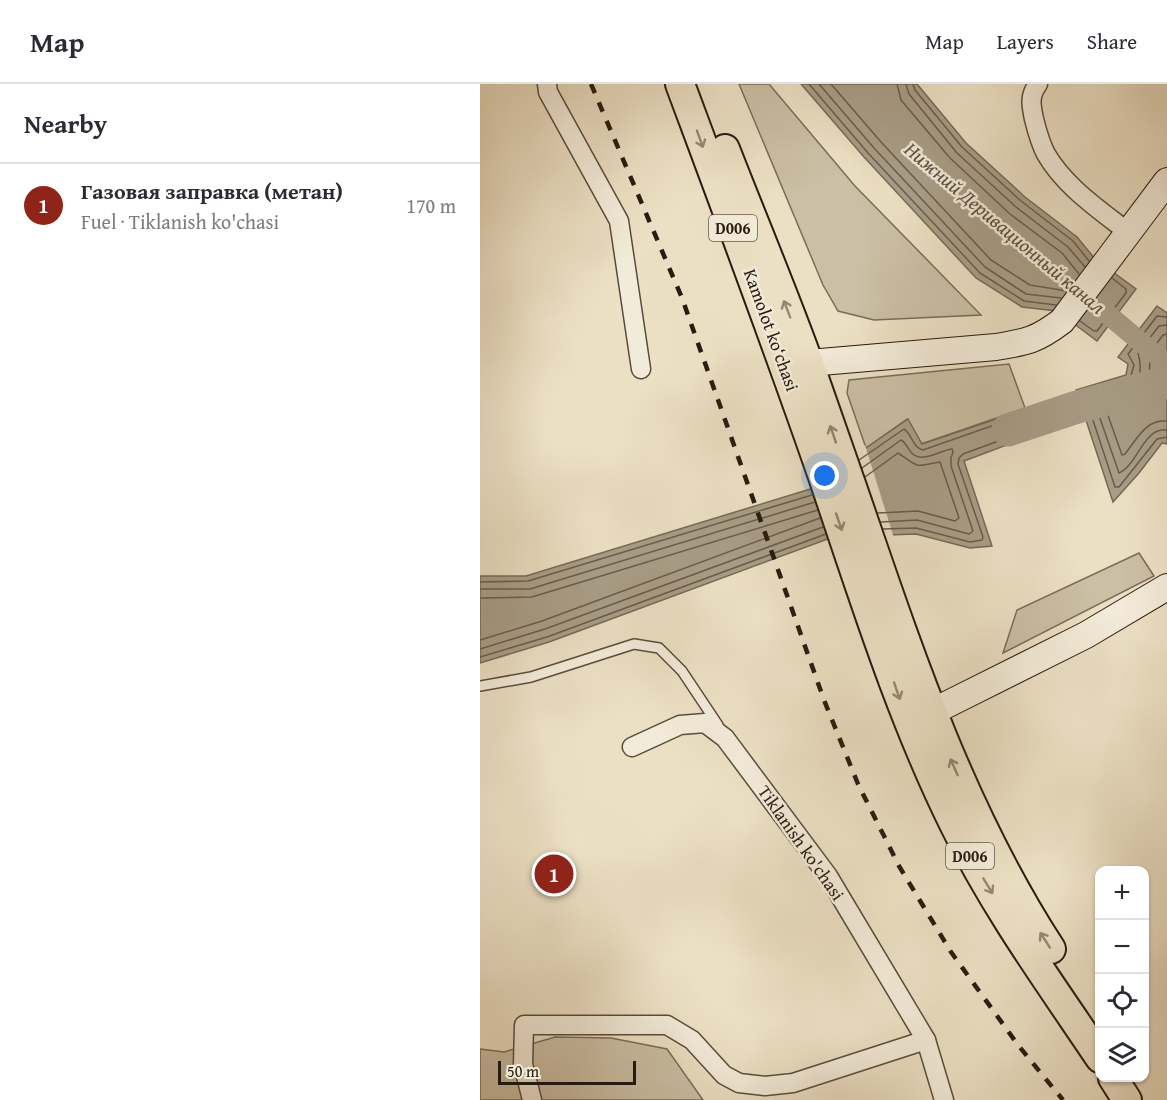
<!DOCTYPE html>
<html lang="en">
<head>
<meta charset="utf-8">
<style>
	:root { --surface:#fff; --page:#f7f7f7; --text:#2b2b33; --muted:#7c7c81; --line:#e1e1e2; --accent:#8f2418 }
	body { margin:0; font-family:"Gentium Book Plus",serif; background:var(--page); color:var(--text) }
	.controls { position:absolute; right:18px; bottom:18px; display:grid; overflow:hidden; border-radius:12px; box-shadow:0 2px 4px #0004 }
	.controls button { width:54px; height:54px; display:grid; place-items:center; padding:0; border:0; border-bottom:2px solid var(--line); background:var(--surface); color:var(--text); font:30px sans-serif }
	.scale { position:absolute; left:18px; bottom:15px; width:138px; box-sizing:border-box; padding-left:6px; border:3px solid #281b10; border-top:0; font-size:16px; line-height:21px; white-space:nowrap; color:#281b10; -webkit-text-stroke:4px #f3ebd9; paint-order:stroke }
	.you { position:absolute; left:345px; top:392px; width:21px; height:21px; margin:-15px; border:4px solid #fff; border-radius:50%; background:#1a73e8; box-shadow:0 0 0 9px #1a73e833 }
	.badge { display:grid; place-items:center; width:39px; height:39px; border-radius:50%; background:var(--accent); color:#fff; font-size:20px; font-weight:700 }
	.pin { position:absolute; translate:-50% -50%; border:3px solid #fff; box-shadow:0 2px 6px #0006 }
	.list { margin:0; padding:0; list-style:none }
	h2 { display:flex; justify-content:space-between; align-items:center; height:78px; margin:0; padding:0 24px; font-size:26px }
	h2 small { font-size:20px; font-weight:400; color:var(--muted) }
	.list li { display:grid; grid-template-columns:39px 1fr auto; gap:18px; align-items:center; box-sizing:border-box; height:84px; padding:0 24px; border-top:2px solid var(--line) }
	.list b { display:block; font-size:22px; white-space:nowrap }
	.list p { margin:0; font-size:20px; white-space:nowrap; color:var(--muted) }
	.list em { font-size:20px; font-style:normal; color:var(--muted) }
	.icon { flex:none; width:33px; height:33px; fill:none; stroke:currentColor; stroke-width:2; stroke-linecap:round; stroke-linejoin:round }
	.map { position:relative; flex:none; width:687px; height:1016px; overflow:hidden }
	header { display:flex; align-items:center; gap:36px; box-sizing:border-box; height:84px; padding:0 30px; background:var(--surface); border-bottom:2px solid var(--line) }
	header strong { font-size:28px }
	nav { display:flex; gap:33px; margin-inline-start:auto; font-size:21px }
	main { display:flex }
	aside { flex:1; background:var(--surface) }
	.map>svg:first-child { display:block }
	.green { fill:#cbbfa5; stroke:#7a6d5a; stroke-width:1.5 }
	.water { fill:#a99d87; stroke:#756957; stroke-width:1.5 }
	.pier { fill:#ece0c4 }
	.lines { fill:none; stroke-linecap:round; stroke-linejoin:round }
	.shore { stroke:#685c4c; stroke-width:1.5 }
	.canal { stroke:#a99d87; stroke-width:20 }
	.river { stroke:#a99d87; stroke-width:33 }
	.lane-casing { stroke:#594c3d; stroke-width:12 }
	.street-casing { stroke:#594c3d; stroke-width:21 }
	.secondary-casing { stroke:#281b10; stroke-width:28 }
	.primary-casing { stroke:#281b10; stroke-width:32 }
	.lane { stroke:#f3ebd9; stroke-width:9 }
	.street { stroke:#f3ebd9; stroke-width:18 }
	.secondary { stroke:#f3ebd9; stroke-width:26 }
	.primary { stroke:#ece0c4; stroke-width:28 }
	.rail { stroke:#281b10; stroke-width:4.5; stroke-dasharray:10 10; stroke-linecap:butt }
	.oneway { stroke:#948773 }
	.labels { text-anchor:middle; stroke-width:5; stroke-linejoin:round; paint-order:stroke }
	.shield { fill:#f3ebd9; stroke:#65594c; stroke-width:1.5 }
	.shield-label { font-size:16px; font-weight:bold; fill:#281b10 }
	.street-label { font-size:18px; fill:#281b10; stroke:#f3ebd9 }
	.water-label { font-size:20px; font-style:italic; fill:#5c4f40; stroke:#f3ebd9 }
</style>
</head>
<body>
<header>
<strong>Map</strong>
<nav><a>Map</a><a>Layers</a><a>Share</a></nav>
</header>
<main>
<aside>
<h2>Nearby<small></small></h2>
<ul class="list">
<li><span class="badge">1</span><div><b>Газовая заправка (метан)</b><p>Fuel · Tiklanish ko'chasi</p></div><em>170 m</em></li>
</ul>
</aside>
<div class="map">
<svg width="687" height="1016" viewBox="0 0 687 1016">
	<rect width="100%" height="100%" fill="#ece0c4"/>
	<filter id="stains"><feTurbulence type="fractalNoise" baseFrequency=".00333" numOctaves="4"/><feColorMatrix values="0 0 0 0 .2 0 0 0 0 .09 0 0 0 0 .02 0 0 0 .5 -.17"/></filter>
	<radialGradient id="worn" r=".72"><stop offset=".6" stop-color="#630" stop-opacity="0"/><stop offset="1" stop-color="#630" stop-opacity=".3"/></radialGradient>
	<g class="green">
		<polygon points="259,0 289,0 375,102 501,231 394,236 358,227 343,201"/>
		<polygon points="529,280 545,324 441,360 427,335 386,364 367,309 369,296"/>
		<polygon points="659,469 674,492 523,569 537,526"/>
		<polygon points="75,953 131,954 187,965 223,1016 0,1016 0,965 24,968"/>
	</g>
	<g class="water">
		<polygon points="321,0 437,0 486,59 545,113 597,153 615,175 656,205 617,257 577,227 542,223 496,194 384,73"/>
		<polygon points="677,222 687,229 687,360 682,359 659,389 633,418 596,306 646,291 648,280 638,273"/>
		<polygon points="567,318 575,343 484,377 512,462 490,464 436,450 353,453 69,558 0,579 0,492 46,492 337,403 386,364 428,335 442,360"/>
	</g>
	<polygon class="pier" points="385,361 414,454 354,456 336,400"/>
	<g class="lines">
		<g class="shore">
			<polyline points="329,0 388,69 500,189 544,217 576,221"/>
			<polyline points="339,0 394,64 505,183 546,210 581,214"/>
			<polyline points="351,0 401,58 511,176 550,201 587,207"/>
			<polyline points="417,0 421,16 470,74 530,130 582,169 599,190"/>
			<polyline points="426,0 429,10 477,69 536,123 588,163 605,183"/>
			<polyline points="433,0 435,6 482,63 541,117 593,157 609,177"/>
			<polyline points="687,233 677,232 648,270 654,281 650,295 606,309 605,312 635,403 639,403 677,355 687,353"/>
			<polyline points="600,237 614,247 617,247 646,209 646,205 632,194"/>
			<path d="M687 241 679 242 658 269C668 305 644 305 616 314L614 317 639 389C658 381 663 343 687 346"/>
			<path d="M687 250 683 251 669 270C674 307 658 310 627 320L625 323 642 371 645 370C657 355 666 335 687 337"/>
			<path d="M379 376 424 345C432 350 432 363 443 366L546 330 561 326 564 328 567 337 565 340 483 370 479 374 478 380 503 453 502 456 490 458 436 444 403 445"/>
			<path d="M382 384 421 356C427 359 428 367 434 371 445 378 461 366 472 365L473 368 471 374V382L493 447 489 450 437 436 401 438"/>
			<path d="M385 393 418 369C441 384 431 383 460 378L479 434 475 437 438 427 398 429"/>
			<polyline points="0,498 48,497 332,411"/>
			<polyline points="0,505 50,505 335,418"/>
			<polyline points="0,514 52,513 338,426"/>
			<polyline points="0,556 62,537 340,434"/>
			<polyline points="0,565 65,545 343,443"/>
			<polyline points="0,573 67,553 346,450"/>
		</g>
		<polyline class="canal" points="613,218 687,280"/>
		<polyline class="river" points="528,346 594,324 687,298"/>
		<g class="lane-casing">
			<polyline id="lane" points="0,602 51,593 154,560 179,564 202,587 238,641"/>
		</g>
		<g class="street-casing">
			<g id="street">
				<polyline points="67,0 68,8 139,137 161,285"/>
				<path d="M558 0C549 12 551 21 554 35 557 47 560 59 566 70 585 103 620 126 649 149"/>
				<polyline points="152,663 200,641 225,639 245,654 348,792 446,956 464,1016"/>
				<polyline points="52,1016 43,980 44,941 187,941 212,956 244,991 259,999 285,1002 313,999 446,956"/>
			</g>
		</g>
		<g class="secondary-casing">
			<g id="secondary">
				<path d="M310 286 329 279 516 263C547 258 557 256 582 237L687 97"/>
				<polyline points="434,637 606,551 687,503"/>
			</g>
		</g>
		<g class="primary-casing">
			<g id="primary">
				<path d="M200 0C248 129 296 257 341 387 382 507 419 629 475 742 515 824 569 898 620 974"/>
				<path d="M245 65C273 137 303 208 329 280 343 320 357 360 371 400 426 560 478 722 571 865"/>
				<polyline points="633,994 647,1016"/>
			</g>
		</g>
		<use href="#lane" class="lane"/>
		<use href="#street" class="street"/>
		<use href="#secondary" class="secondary"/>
		<use href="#primary" class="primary"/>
		<polyline class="rail" points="111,0 202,214 344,616 378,700 419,782 471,868 538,961 583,1016"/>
	</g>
	<defs><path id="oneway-shaft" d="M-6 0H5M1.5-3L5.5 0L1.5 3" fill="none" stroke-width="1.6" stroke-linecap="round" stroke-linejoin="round" transform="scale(1.5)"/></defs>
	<g class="oneway">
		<use href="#oneway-shaft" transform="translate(220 55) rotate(70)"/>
		<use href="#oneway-shaft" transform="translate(307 225) rotate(-111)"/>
		<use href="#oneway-shaft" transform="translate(353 350) rotate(-109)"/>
		<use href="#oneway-shaft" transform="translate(359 438) rotate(71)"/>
		<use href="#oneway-shaft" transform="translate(417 607) rotate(71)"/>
		<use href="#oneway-shaft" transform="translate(474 683) rotate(-114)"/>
		<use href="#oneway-shaft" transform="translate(508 802) rotate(59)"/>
		<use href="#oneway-shaft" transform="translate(565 856) rotate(-123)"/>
	</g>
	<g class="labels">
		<g class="shield">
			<rect x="229" y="131" width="48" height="26" rx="4.5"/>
			<rect x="466" y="759" width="48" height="26" rx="4.5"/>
		</g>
		<g class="shield-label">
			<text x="253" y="150">D006</text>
			<text x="490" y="778">D006</text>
		</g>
		<g class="street-label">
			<text transform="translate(291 246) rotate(70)" y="6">Kamolot ko‘chasi</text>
			<text transform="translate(321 759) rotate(55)" y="6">Tiklanish ko'chasi</text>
		</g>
		<g class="water-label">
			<text transform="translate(525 144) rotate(40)" y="7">Нижний Деривационный канал</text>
		</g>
	</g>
	<rect width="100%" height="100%" filter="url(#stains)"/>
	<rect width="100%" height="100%" fill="url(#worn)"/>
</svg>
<div class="controls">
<button>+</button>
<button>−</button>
<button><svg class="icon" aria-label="locate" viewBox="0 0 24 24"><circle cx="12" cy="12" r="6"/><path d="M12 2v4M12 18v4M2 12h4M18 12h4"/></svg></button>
<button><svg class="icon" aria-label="layers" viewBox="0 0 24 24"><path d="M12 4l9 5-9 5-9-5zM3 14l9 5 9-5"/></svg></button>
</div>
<div class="scale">50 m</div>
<div class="you"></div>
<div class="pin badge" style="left:74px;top:790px">1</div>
</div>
</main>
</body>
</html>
